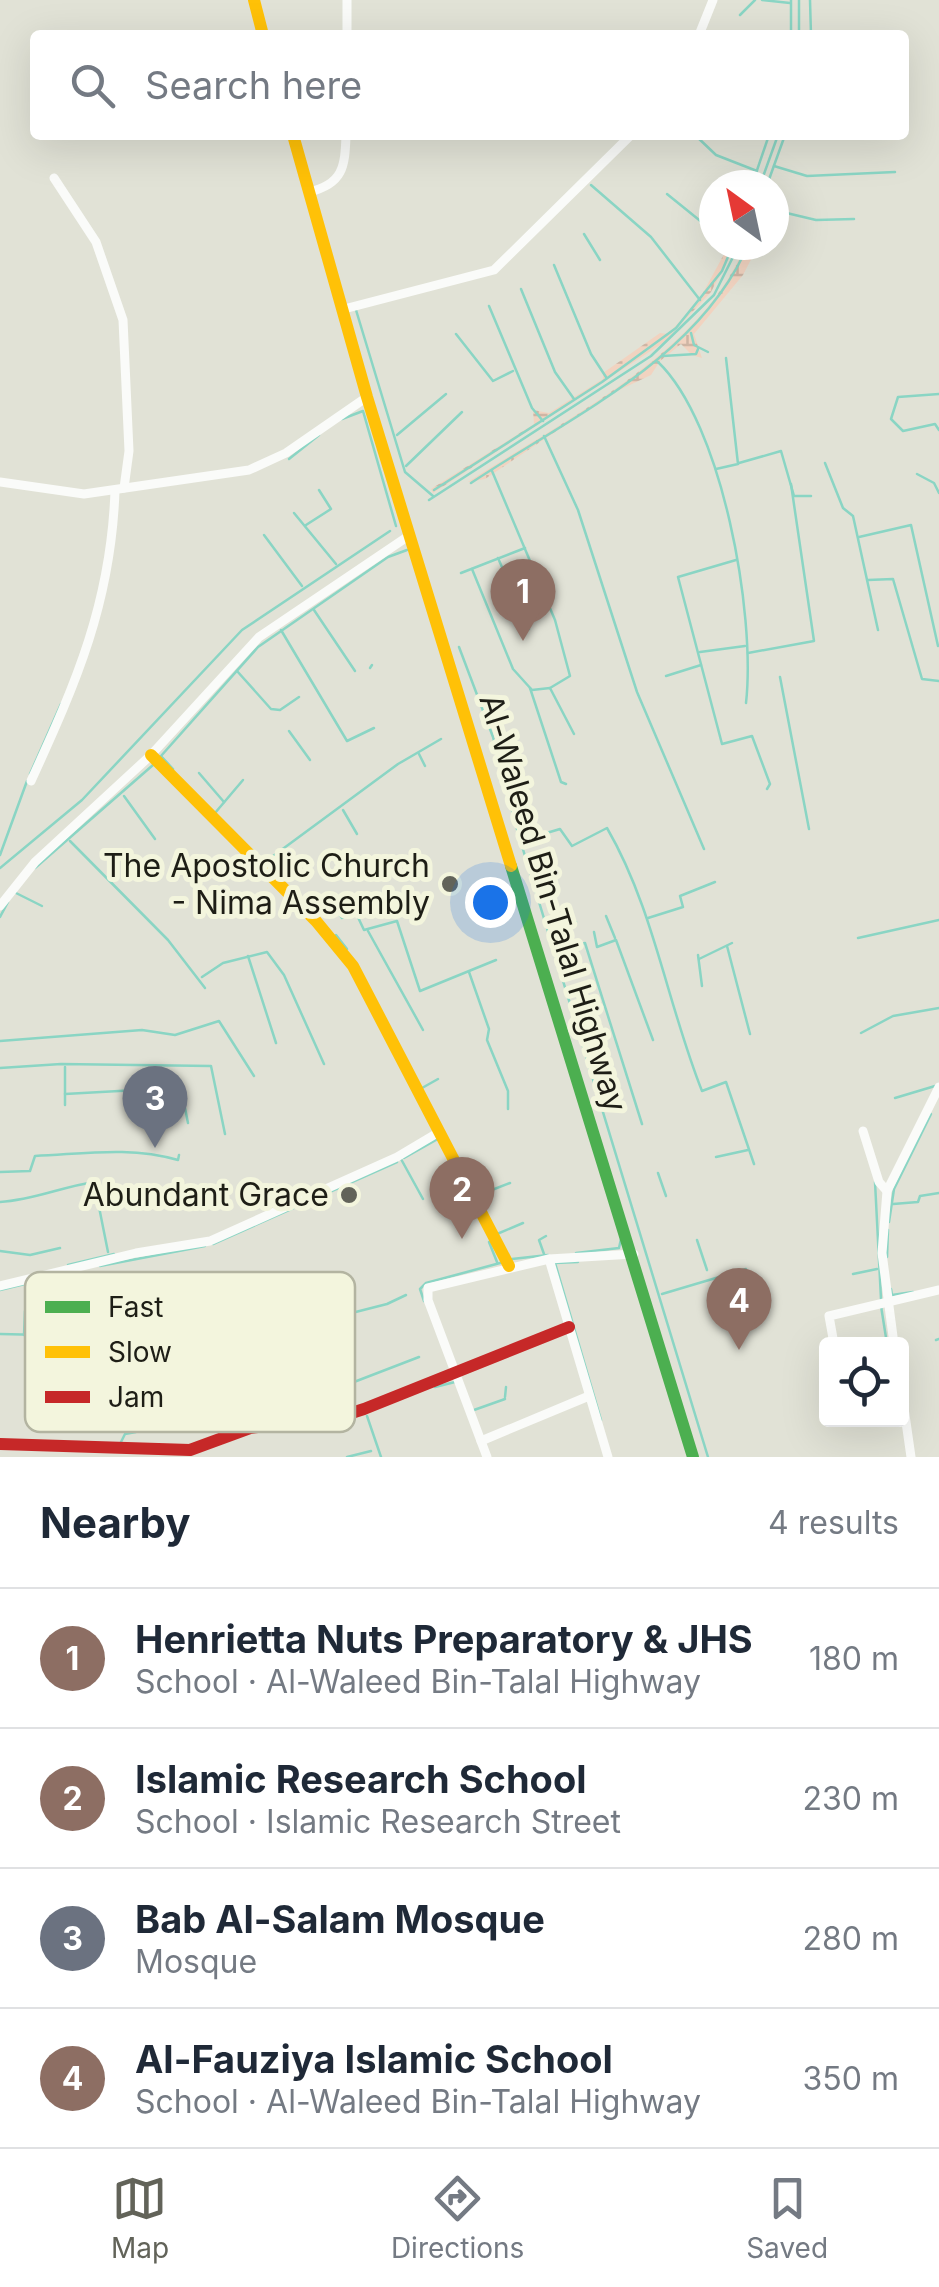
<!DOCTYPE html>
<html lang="en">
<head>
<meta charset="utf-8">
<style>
	:root { --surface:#fff; --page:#f2f2f3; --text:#1f2937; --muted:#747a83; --line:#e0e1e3; --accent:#626359 }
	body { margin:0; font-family:Inter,sans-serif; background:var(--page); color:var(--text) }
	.controls { position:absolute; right:30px; bottom:30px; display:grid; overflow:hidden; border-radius:10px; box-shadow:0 10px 40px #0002 }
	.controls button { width:90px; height:90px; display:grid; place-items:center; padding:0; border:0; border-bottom:2px solid var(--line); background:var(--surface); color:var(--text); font:50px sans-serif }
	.compass { position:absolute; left:699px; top:170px; width:90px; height:90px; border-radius:50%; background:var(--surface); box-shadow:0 10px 40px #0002; rotate:327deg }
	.you { position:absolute; left:490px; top:902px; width:35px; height:35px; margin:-25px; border:8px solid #fff; border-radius:50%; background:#1a73e8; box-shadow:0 0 0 15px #1a73e833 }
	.badge { display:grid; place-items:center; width:65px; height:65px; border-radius:50%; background:var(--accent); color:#fff; font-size:32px; font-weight:700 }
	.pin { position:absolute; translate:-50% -82px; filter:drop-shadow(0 2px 5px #0008) }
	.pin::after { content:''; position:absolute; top:52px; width:35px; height:30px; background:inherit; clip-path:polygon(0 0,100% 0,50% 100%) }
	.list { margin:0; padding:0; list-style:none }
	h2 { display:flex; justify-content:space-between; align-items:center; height:130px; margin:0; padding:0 40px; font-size:42px }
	h2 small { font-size:32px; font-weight:400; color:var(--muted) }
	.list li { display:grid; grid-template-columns:65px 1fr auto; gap:30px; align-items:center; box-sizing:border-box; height:140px; padding:0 40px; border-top:2px solid var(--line) }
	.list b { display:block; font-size:38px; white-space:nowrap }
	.list p { margin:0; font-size:32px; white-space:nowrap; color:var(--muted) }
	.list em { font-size:32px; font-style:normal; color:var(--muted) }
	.icon { flex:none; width:55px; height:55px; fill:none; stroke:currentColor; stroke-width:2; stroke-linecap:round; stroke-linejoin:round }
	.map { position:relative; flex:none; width:939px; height:1457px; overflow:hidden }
	.search { position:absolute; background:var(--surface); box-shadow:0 10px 40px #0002; left:30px; right:30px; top:30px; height:110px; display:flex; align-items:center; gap:25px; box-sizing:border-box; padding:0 35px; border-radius:10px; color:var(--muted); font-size:38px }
	.sheet { height:690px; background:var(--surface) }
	nav { display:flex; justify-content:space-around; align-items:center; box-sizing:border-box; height:140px; border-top:2px solid var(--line); background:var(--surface); font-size:28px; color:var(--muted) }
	nav a { display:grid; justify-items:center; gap:5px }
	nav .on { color:var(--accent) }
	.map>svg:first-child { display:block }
	.wetland { fill:url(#wetland-marsh) }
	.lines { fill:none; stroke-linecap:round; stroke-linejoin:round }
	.stream { stroke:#8ad5c4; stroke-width:2.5 }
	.street { stroke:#fafbf9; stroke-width:9 }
	.fast { stroke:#4caf50; stroke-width:12 }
	.slow { stroke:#ffc107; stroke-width:12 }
	.jam { stroke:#c62828; stroke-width:12 }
	.poi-dot { fill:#626359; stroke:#f3f5dd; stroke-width:4 }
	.labels { text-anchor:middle; stroke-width:10; stroke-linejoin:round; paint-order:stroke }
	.poi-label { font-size:32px; fill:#1e1e16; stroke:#f3f5dd; text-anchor:end }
	.street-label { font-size:32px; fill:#1e1e16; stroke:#f3f5dd }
	.key { fill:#f3f5dd; stroke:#b3b4a1; stroke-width:2.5 }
	.key-label { font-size:28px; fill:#1e1e16 }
</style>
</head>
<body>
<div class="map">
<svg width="939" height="1457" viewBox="0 0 939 1457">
	<defs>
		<pattern id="wetland-marsh" width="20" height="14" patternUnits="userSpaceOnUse" patternTransform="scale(2.5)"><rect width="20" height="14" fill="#f1d3c0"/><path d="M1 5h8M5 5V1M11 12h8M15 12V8" fill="none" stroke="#ceb5a4"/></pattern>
	</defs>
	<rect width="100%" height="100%" fill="#e1e2d6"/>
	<g class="wetland">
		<polygon points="729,245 736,245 711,292 663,343 433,493 431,489 534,424 533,410 549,413 603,379 603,373 660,333 668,334 698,302"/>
		<path d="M745 245 757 248 743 275 694 334 702 358 692 355 681 344 660 361 651 375 613 393 485 479 468 482C562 421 703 353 745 245Z"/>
	</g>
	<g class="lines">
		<g class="stream">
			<polyline points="762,0 790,3"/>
			<polyline points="799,0 799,35"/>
			<polyline points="810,0 811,35"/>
			<polyline points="740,15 755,0"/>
			<polyline points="791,35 791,0"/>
			<polyline points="695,135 716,155 757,171"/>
			<polyline points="774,166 807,176 895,172"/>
			<polyline points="591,185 651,237 700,300"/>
			<polyline points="752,185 769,135"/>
			<polyline points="760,185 778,135"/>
			<polyline points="767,185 785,135"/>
			<polyline points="667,194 714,232"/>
			<polyline points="774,210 816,220 854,219"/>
			<polyline points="584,234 600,260"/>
			<polyline points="554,265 591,354 606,377"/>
			<polyline points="521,289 555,372 574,399"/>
			<polyline points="489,306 532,408 543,421"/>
			<polyline points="356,310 405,472 433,496"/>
			<polyline points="691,333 694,345 708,352"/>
			<polyline points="456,334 493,381 513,371"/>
			<polyline points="663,356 696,354 698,349"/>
			<path d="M658 362C722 423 756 613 746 703"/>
			<polyline points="939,394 898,397 891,419 903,431 935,424 939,430"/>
			<polyline points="342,419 363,411 396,526"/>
			<polyline points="397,435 446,394"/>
			<polyline points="544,436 578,510 637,692 704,849"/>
			<polyline points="289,459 319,435"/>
			<polyline points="739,463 781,451 794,496 811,496"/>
			<polyline points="825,463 843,508 853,516 878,630"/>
			<polyline points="406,466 462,412"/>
			<polyline points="716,469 738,464 726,358"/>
			<polyline points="492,471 555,620 570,676 550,688"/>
			<polyline points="917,474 934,483 939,493"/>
			<path d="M471 483C570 417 699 359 748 245"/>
			<polyline points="434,490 602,382 676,328 722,271 733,245"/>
			<polyline points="429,500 651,356 714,295 739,245"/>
			<polyline points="294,513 336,564"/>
			<polyline points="306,525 331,509 319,490"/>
			<polyline points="264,535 302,586"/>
			<polyline points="859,537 911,525 938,646"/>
			<polyline points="498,558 529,629"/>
			<polyline points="736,560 678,577 722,744 752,736 770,784 767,789"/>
			<polyline points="472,569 513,669 532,690 550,688 574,734"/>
			<polyline points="461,573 525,548"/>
			<polyline points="868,580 893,579 922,679 939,681"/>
			<polyline points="314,610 355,671"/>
			<polyline points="281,630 347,741 374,728"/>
			<polyline points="459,647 493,737 518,833 708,1457"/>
			<polyline points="700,652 745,646"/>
			<polyline points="748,653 814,641 791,484"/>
			<polyline points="370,668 372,665"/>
			<polyline points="237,671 271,709 280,710 299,697"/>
			<polyline points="666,676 701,665"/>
			<polyline points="780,677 809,829"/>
			<polyline points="530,688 561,782 566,784"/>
			<polyline points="289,731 310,760"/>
			<polyline points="419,754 425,766"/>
			<polyline points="173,769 161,756 258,647 388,557 407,550"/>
			<polyline points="199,773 224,802"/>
			<polyline points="30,774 61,704"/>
			<polyline points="124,796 155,839"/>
			<polyline points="343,810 357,834"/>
			<polyline points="215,813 243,780"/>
			<path d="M523 840 560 829 572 846 607 828C654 909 667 1003 702 1091L726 1082 754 1164"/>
			<polyline points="70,841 168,940 205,988"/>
			<polyline points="0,855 27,781"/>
			<polyline points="265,862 398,764 441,739"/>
			<polyline points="0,868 82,800 242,630 390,531"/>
			<polyline points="35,868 153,765"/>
			<polyline points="16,893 42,906"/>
			<polyline points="330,902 342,918 355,911 364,930 397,921 420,991 496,960"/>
			<polyline points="606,916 615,938"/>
			<polyline points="0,917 8,902"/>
			<polyline points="648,918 683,907 680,896 715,882"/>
			<polyline points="368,931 423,1030"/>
			<polyline points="550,931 576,922"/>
			<polyline points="594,932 597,947 616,940 653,1040"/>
			<polyline points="336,935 347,949"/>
			<polyline points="858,938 939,920"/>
			<polyline points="727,946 750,1034"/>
			<polyline points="555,950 585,943 642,1124"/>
			<polyline points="698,955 702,986"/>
			<polyline points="248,956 276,1043"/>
			<polyline points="699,959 732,943"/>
			<polyline points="469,972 489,1029 487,1040 508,1091 508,1109"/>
			<polyline points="202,977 223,963 267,952 284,975 324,1064"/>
			<polyline points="861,1033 893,1016 939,1008"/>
			<polyline points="0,1041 142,1030 175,1035 219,1021 254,1076"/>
			<polyline points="65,1067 65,1105"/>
			<polyline points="0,1068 61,1064 211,1066 225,1134"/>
			<polyline points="422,1088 438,1079"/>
			<polyline points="65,1094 137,1090 139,1103 184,1103 188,1123"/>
			<polyline points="895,1098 935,1086"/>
			<polyline points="716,1157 748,1150"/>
			<polyline points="404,1158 436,1140"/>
			<polyline points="401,1159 423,1199"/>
			<path d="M0 1172 30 1171 35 1156C84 1154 129 1146 178 1160L179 1155"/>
			<polyline points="658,1173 666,1196"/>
			<polyline points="875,1182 881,1299"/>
			<polyline points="479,1195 510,1183"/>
			<path d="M0 1202C34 1200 61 1187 94 1182L108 1252"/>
			<polyline points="893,1204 918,1202 920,1196 939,1193"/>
			<polyline points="889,1222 894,1189 931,1114"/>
			<polyline points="497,1234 523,1223"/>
			<polyline points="697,1240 707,1270"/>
			<polyline points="489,1242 497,1262"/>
			<polyline points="213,1244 397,1162"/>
			<polyline points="0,1251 30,1255 60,1248"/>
			<polyline points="576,1253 619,1248 621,1239"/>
			<polyline points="544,1254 539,1240 546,1236"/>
			<polyline points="887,1257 888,1230"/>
			<polyline points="512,1259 548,1255"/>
			<polyline points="578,1262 555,1263 601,1420"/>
			<polyline points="68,1265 114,1254"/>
			<polyline points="100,1266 205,1246"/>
			<polyline points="853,1274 877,1269"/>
			<polyline points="115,1277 179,1273"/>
			<polyline points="891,1289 892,1295 913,1292"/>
			<polyline points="0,1290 58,1276"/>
			<polyline points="662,1294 746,1269"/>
			<polyline points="424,1301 420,1289 426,1283 500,1263"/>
			<polyline points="881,1306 887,1344"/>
			<polyline points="336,1317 387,1304 406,1295"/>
			<polyline points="203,1327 236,1308"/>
			<polyline points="0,1334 44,1335 49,1342 70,1343 74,1377"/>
			<polyline points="24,1335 25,1311 49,1311"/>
			<polyline points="936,1340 939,1339"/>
			<polyline points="70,1343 71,1339 90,1338 101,1346"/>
			<polyline points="168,1368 331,1320 333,1310 323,1277"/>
			<polyline points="435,1387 455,1382"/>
			<polyline points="505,1397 506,1387"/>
			<polyline points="474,1410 505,1399"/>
			<polyline points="367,1416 381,1457"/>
			<polyline points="121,1442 125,1434 136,1432 136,1417 209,1414 354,1382 419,1357"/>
			<polyline points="347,1457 371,1451"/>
		</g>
		<g class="street">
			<polyline points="347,0 347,35"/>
			<polyline points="699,35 713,0"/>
			<polyline points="54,178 96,242 123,320 129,451 124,488"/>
			<path d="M309 192C343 184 345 167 346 135"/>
			<polyline points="344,309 494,270 631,135"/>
			<polyline points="0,482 84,494 249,470 286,453 367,397"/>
			<path d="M31 781C77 681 111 602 115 491"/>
			<polyline points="0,906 35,862 151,755 259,637 410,535"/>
			<polyline points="863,1131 879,1182 887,1191"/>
			<polyline points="549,1259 608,1457"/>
			<polyline points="0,1286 136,1253 210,1241 397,1157 439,1132"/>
			<polyline points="834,1344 829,1316 939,1290"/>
			<polyline points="894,1344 882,1253 887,1191 939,1087"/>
			<polyline points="902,1394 911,1457"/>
			<polyline points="481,1441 589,1396"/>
			<polyline points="487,1457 428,1300 428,1288 549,1259 634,1254"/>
		</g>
		<polyline class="fast" points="511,866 693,1457"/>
		<g class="slow">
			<polyline points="254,0 263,35"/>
			<polyline points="293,135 367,397 511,866"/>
			<polyline points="151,755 316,921 353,966 509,1266"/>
		</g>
		<polyline class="jam" points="0,1444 190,1450 250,1428 336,1418 364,1409 569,1327"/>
	</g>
	<g class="poi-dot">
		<circle cx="450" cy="884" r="10"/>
		<circle cx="349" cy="1195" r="10"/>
	</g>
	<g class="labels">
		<g class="poi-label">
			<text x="430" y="877">The Apostolic Church<tspan x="430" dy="37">- Nima Assembly</tspan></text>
			<text x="329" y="1206">Abundant Grace</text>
		</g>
		<g class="street-label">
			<text transform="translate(553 903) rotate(73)" y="11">Al-Waleed Bin-Talal Highway</text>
		</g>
	</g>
	<rect x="25" y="1272" width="330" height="160" rx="15" class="key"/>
	<rect x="45" y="1301" width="45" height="12" fill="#4caf50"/>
	<rect x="45" y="1346" width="45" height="12" fill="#ffc107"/>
	<rect x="45" y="1391" width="45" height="12" fill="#c62828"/>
	<g class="key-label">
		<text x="108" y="1317">Fast</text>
		<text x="108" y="1362">Slow</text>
		<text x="108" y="1407">Jam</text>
	</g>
</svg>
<div class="controls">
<button><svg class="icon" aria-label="locate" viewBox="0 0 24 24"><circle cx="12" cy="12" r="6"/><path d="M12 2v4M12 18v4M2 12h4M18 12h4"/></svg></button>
</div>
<svg class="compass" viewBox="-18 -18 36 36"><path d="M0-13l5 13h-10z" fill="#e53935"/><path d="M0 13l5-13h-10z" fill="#747a83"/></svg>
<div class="you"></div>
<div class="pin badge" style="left:523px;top:641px;background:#8d6e63">1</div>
<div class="pin badge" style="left:462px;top:1239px;background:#8d6e63">2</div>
<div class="pin badge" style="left:155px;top:1148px;background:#6b7280">3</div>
<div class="pin badge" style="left:739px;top:1350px;background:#8d6e63">4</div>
<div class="search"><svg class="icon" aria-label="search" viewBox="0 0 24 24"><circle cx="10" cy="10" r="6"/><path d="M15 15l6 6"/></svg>Search here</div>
</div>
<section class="sheet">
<h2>Nearby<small>4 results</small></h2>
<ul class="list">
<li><span class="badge" style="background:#8d6e63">1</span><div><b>Henrietta Nuts Preparatory &amp; JHS</b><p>School · Al-Waleed Bin-Talal Highway</p></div><em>180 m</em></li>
<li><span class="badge" style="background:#8d6e63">2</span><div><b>Islamic Research School</b><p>School · Islamic Research Street</p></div><em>230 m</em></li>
<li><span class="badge" style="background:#6b7280">3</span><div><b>Bab Al-Salam Mosque</b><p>Mosque</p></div><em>280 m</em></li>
<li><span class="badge" style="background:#8d6e63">4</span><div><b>Al-Fauziya Islamic School</b><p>School · Al-Waleed Bin-Talal Highway</p></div><em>350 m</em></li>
</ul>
</section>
<nav>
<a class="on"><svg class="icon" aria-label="map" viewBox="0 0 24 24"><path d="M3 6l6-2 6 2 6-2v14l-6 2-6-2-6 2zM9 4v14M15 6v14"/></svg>Map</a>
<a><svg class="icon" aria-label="directions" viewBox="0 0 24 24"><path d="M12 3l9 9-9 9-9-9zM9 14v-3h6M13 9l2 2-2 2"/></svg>Directions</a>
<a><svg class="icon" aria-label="saved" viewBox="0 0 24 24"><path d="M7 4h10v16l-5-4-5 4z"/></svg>Saved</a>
</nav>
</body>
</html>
